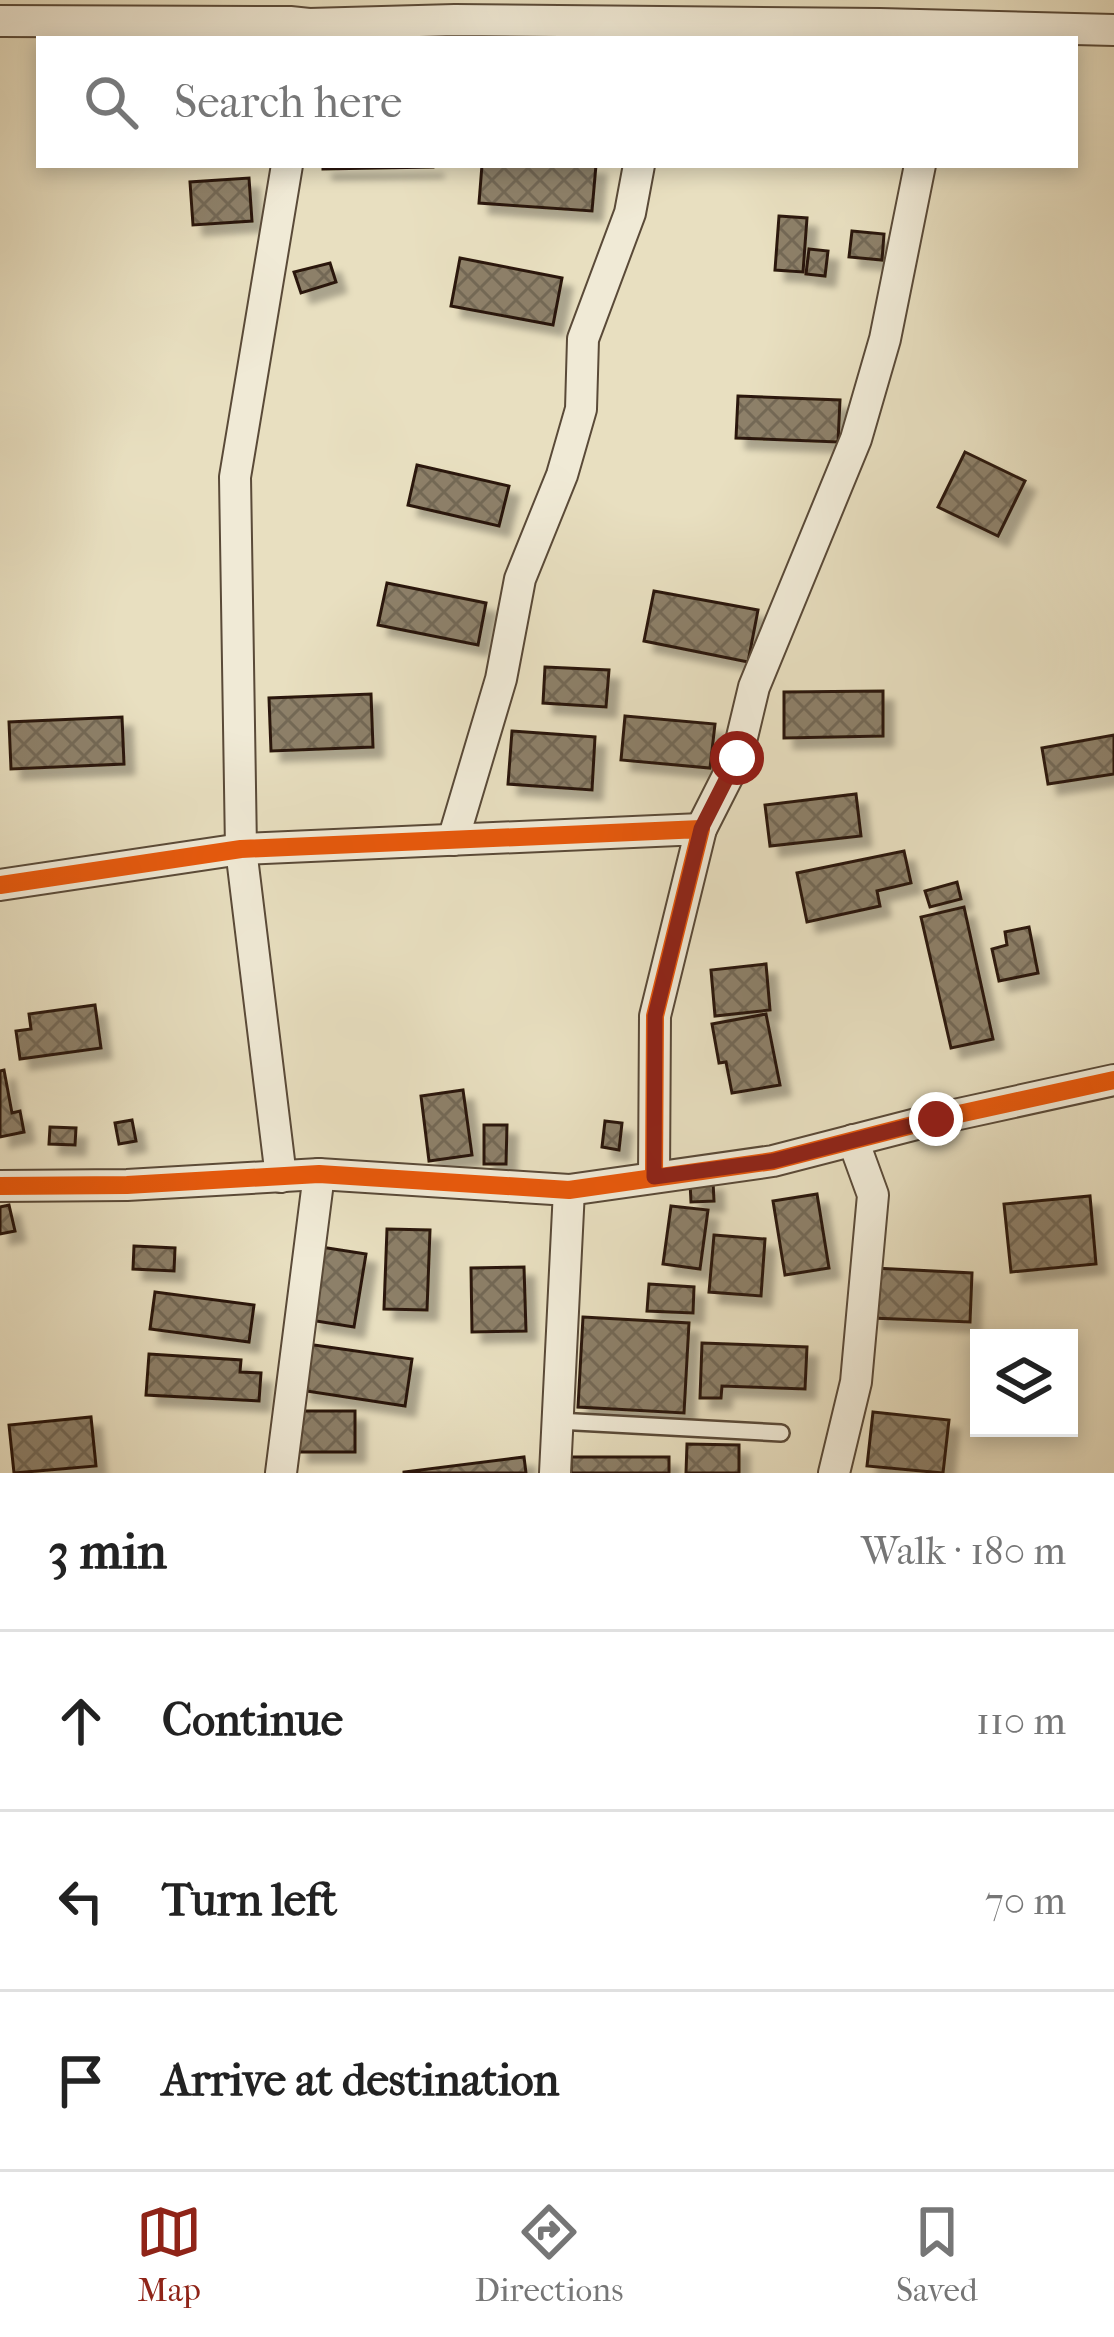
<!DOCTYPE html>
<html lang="en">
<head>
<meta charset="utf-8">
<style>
	:root { --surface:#fff; --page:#f6f6f6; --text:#222; --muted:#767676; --line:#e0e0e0; --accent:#8f2418 }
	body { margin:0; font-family:"IM FELL French Canon",serif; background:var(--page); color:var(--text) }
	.controls { position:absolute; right:36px; bottom:36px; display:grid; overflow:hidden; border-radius:0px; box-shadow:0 6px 18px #0003 }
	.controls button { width:108px; height:108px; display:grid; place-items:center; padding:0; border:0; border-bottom:3px solid var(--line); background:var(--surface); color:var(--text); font:60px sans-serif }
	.stop { position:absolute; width:36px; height:36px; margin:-27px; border:9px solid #8f2418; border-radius:50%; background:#fff }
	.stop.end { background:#8f2418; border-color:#fff; box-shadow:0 3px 12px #0008 }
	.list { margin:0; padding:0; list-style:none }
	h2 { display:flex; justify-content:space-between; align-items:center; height:156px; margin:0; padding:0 48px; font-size:51px }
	h2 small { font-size:39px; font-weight:400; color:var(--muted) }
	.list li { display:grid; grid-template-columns:78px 1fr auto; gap:36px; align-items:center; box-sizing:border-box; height:180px; padding:0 48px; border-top:3px solid var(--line) }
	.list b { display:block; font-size:45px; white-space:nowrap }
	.list em { font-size:39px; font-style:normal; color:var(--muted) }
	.icon { flex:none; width:66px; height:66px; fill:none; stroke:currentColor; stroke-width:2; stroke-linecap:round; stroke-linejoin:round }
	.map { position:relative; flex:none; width:1114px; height:1473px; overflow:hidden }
	.search { position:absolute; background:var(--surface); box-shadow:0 6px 18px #0003; left:36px; right:36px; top:36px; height:132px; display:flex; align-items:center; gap:30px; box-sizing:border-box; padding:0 42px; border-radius:0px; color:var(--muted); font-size:45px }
	.sheet { height:696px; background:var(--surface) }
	nav { display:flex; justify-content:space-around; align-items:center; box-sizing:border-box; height:168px; border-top:3px solid var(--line); background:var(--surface); font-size:33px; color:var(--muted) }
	nav a { display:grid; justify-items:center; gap:6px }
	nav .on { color:var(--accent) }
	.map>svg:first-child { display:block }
	.building { fill:url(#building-cross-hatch); stroke:#2b190a; stroke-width:3; filter:url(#shadow) }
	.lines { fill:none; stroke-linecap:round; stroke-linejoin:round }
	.service-casing { stroke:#5a4a38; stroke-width:20 }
	.minor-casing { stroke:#5a4a38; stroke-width:34 }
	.service { stroke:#f0ead6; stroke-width:15 }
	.minor { stroke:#f0ead6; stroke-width:30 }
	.cycleway-casing { stroke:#f0ead6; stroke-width:26 }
	.cycleway { stroke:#e8590c; stroke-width:18 }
	.route { stroke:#8f2418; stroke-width:15 }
</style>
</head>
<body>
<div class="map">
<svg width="1114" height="1473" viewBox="0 0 1114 1473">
	<defs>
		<pattern id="building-cross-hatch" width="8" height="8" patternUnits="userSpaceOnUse" patternTransform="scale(3)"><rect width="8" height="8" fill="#8d8069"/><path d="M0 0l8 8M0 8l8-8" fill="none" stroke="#736855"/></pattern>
		<filter id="shadow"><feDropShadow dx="10" dy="10" stdDeviation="3" flood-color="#0004"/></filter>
	</defs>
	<rect width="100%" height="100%" fill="#e8dfc0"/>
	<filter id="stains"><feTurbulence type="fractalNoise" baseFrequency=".00167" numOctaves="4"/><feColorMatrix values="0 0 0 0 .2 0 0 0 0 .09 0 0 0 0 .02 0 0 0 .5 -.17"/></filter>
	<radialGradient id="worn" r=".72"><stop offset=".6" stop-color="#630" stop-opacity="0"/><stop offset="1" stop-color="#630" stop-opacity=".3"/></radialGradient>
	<g class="building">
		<polygon points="323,165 433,165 433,167 323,169"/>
		<polygon points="482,165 596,165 592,211 479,203"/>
		<polygon points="249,178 252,221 193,225 190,182"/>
		<polygon points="779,216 807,218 803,272 775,270"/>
		<polygon points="852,231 884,234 882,260 849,257"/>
		<polygon points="809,249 828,251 825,276 806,274"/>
		<polygon points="460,258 562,278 553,325 451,306"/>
		<polygon points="330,263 336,282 301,293 294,272"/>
		<polygon points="738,396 840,400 838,442 736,438"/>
		<polygon points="965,452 1025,481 998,536 938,507"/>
		<polygon points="417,465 509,486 499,526 408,505"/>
		<polygon points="387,583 486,603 478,645 378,625"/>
		<polygon points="654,591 758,610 748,662 644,641"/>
		<polygon points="545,667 609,670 606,707 543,703"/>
		<polygon points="883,691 883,736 784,738 784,692"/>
		<polygon points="371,694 373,747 271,751 269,698"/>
		<polygon points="625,716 715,724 710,768 621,760"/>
		<polygon points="122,717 124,764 11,769 9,722"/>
		<polygon points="512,731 595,737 592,790 508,784"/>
		<polygon points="1114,735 1114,774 1048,784 1042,748"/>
		<polygon points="856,794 861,836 770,846 765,805"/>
		<polygon points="904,851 911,883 877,891 880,906 807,922 797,873"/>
		<polygon points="957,882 961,899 930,907 925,891"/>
		<polygon points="964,907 993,1039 951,1048 921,917"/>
		<polygon points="1029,927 1038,973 999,981 992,949 1007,945 1005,932"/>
		<polygon points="766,964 770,1010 715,1016 711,970"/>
		<polygon points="95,1005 101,1048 20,1059 16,1031 31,1029 29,1014"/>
		<polygon points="766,1014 780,1085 732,1093 726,1062 719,1063 712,1024"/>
		<polygon points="4,1070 12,1113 20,1111 24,1132 0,1137 0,1071"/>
		<polygon points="463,1090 472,1155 429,1161 421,1096"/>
		<polygon points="132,1120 136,1141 119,1144 115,1123"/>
		<polygon points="605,1121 622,1123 619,1150 602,1147"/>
		<polygon points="484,1125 507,1125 506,1164 484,1164"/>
		<polygon points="50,1127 76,1128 75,1145 49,1144"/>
		<polygon points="713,1181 714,1201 691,1202 690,1182"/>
		<polygon points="817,1194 829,1268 785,1275 773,1201"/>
		<polygon points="1090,1196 1096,1264 1011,1272 1004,1204"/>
		<polygon points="9,1205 15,1231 0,1234 0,1207"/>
		<polygon points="671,1206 708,1210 700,1269 663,1264"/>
		<polygon points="387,1229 430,1230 427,1310 384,1309"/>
		<polygon points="714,1235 765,1239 761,1296 709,1292"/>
		<polygon points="134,1246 175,1248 174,1271 133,1269"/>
		<polygon points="321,1247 366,1254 354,1327 310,1320"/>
		<polygon points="524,1267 526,1331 472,1332 471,1268"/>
		<polygon points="874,1268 972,1273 970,1322 872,1318"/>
		<polygon points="649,1284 694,1287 693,1313 647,1311"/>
		<polygon points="155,1292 254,1305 249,1342 150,1329"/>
		<polygon points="583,1317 689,1323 684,1413 578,1407"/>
		<polygon points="702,1343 807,1347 805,1389 722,1386 721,1398 700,1398"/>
		<polygon points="307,1344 412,1359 405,1406 300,1390"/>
		<polygon points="149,1354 241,1360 240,1372 261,1373 259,1401 146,1395"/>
		<polygon points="299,1411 355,1411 355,1452 298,1452"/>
		<polygon points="873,1412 949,1420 943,1473 867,1466"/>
		<polygon points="91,1417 96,1466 14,1473 9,1425"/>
		<polygon points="687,1444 739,1445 739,1473 686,1473"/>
		<polygon points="524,1457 526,1473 404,1473 404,1472"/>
		<rect x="571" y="1457" width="98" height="16"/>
	</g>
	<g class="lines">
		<g class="service-casing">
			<polyline id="service" points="557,1421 781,1433"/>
		</g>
		<g class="minor-casing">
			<g id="minor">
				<polyline points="0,21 290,22 309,24 307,39"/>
				<polyline points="309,24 455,20 880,24 1114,30"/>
				<polyline points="701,829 737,758 754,687 856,439 885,339 920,165"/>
				<polyline points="453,840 501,679 520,579 562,475 581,409 583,339 630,213 639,165"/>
				<polyline points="0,885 241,849 701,829 655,1016 654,1177"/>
				<polyline points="281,1177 241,849 235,477 287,165"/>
				<polyline points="0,1186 127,1185 319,1174 569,1190 773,1161 936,1119 1114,1080"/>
				<polyline points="281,1473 319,1174"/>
				<polyline points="555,1473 569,1190"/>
				<polyline points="834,1473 856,1382 873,1195 853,1140"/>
			</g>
		</g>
		<use href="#service" class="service"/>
		<use href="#minor" class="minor"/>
		<g class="cycleway-casing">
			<g id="cycleway">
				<polyline points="0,885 241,849 701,829 655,1016 654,1177"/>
				<polyline points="0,1186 127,1185 319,1174 569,1190 773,1161 936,1119 1114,1080"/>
			</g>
		</g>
		<use href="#cycleway" class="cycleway"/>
	</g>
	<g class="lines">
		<polyline class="route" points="737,758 701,829 655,1016 654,1177 773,1161 936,1119"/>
	</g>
	<rect width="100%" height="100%" filter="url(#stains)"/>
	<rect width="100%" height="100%" fill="url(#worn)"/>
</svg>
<div class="controls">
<button><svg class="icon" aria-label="layers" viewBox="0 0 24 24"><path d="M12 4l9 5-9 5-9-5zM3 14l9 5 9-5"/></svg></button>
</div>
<div class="stop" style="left:737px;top:758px"></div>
<div class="stop end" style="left:936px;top:1119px"></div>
<div class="search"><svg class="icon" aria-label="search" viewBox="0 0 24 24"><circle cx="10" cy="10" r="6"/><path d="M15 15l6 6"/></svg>Search here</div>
</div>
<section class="sheet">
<h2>3 min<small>Walk · 180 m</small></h2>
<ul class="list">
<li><svg class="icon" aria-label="ahead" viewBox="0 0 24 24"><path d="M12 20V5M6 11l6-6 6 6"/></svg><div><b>Continue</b></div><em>110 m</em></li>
<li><svg class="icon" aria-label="left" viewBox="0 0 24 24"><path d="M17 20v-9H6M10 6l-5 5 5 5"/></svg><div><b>Turn left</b></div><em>70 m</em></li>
<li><svg class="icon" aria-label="arrive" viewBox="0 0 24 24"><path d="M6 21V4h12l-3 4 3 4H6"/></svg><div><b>Arrive at destination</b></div></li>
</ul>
</section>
<nav>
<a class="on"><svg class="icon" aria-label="map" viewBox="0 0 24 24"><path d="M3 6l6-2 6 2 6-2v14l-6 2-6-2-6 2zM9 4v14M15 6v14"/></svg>Map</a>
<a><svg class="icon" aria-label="directions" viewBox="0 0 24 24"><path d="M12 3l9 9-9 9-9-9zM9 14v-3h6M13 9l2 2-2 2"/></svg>Directions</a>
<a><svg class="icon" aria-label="saved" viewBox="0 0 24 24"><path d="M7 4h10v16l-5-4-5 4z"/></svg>Saved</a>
</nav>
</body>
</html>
